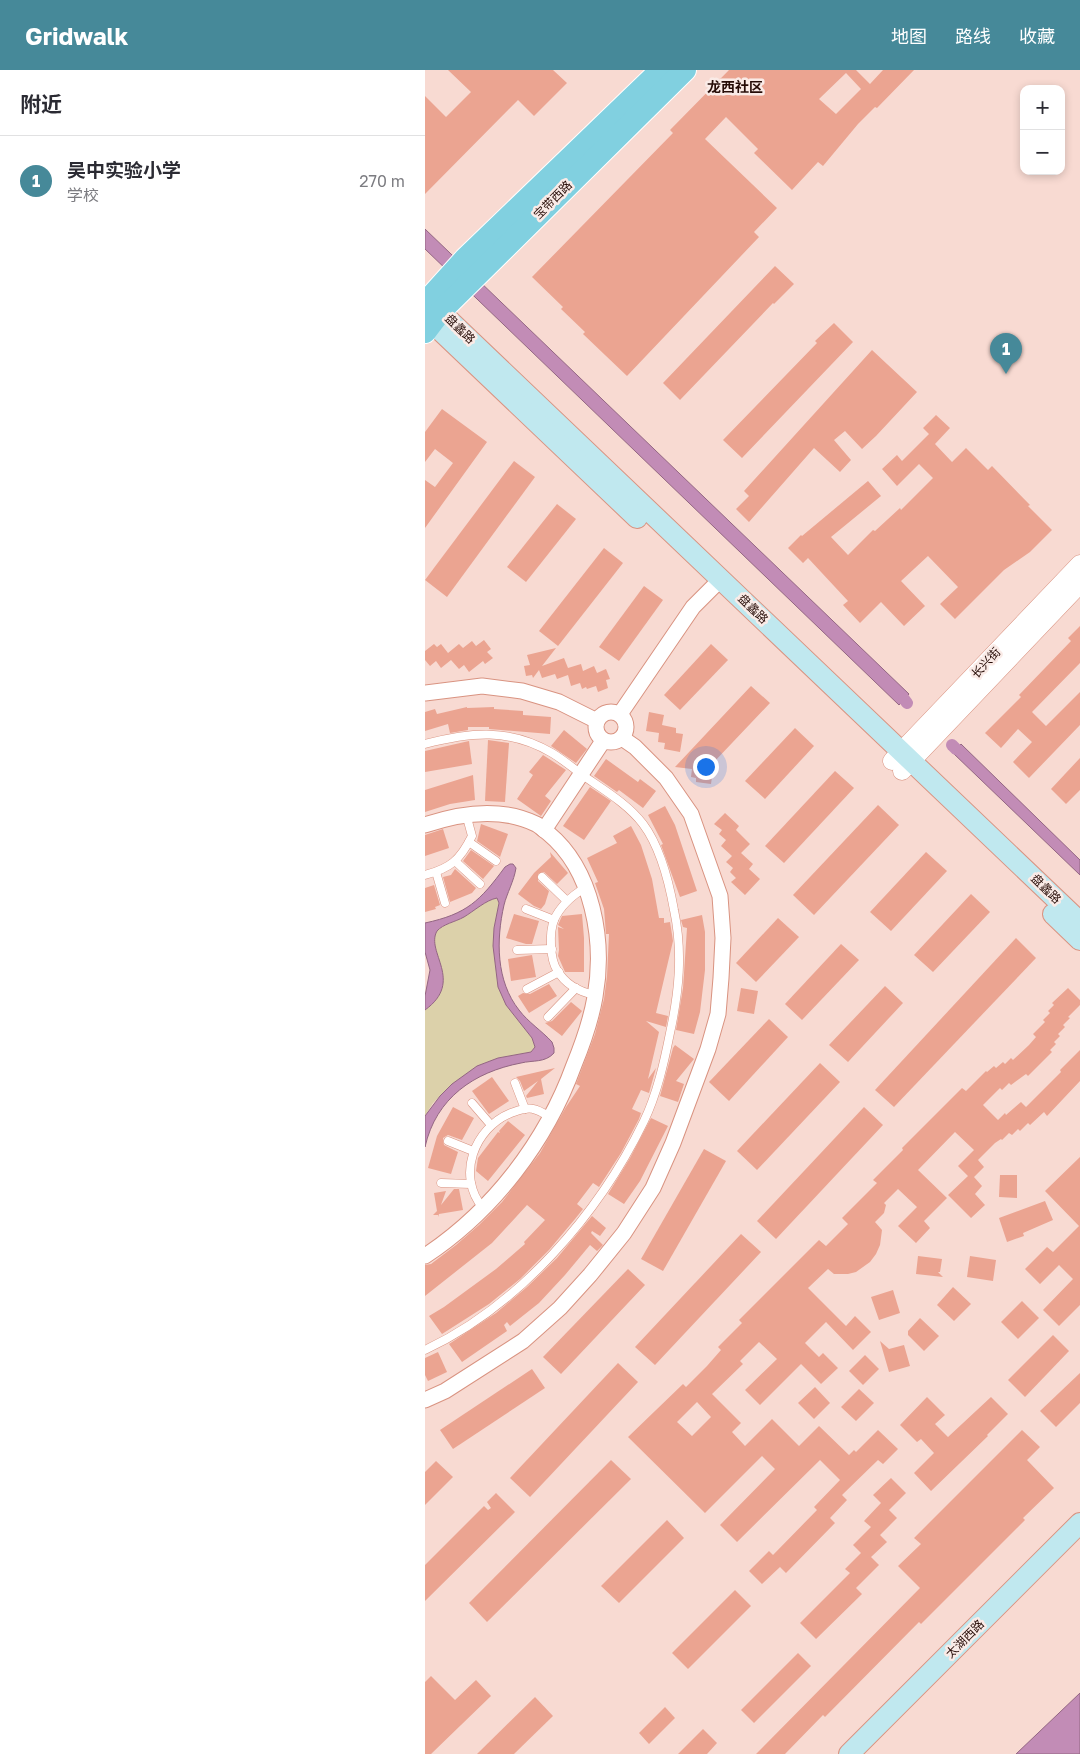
<!DOCTYPE html>
<html lang="zh">
<head>
<meta charset="utf-8">
<style>
	:root { --surface:#fff; --page:#f2f2f3; --text:#2b2b33; --muted:#7c7c81; --line:#e1e1e2; --accent:#468999 }
	body { margin:0; font-family:"Golos Text","Noto Sans SC",sans-serif; background:var(--page); color:var(--text) }
	.controls { position:absolute; right:15px; top:15px; display:grid; overflow:hidden; border-radius:10px; box-shadow:0 2px 8px #0003 }
	.controls button { width:45px; height:45px; display:grid; place-items:center; padding:0; border:0; border-bottom:1px solid var(--line); background:var(--surface); color:var(--text); font:25px sans-serif }
	.you { position:absolute; left:280px; top:696px; width:18px; height:18px; margin:-12px; border:4px solid #fff; border-radius:50%; background:#1a73e8; box-shadow:0 0 0 8px #1a73e833 }
	.badge { display:grid; place-items:center; width:32px; height:32px; border-radius:50%; background:var(--accent); color:#fff; font-size:16px; font-weight:700 }
	.pin { position:absolute; translate:-50% -41px; filter:drop-shadow(0 1px 2px #0008) }
	.pin::after { content:''; position:absolute; top:26px; width:18px; height:15px; background:inherit; clip-path:polygon(0 0,100% 0,50% 100%) }
	.list { margin:0; padding:0; list-style:none }
	h2 { display:flex; justify-content:space-between; align-items:center; height:65px; margin:0; padding:0 20px; font-size:21px }
	h2 small { font-size:16px; font-weight:400; color:var(--muted) }
	.list li { display:grid; grid-template-columns:32px 1fr auto; gap:15px; align-items:center; box-sizing:border-box; height:90px; padding:0 20px; border-top:1px solid var(--line) }
	.list b { display:block; font-size:19px; white-space:nowrap }
	.list p { margin:0; font-size:16px; white-space:nowrap; color:var(--muted) }
	.list em { font-size:16px; font-style:normal; color:var(--muted) }
	.map { position:relative; flex:none; width:655px; height:1684px; overflow:hidden }
	header { display:flex; align-items:center; gap:30px; box-sizing:border-box; height:70px; padding:0 25px; background:var(--accent); color:#fff }
	header strong { font-size:24px }
	nav { display:flex; gap:28px; margin-inline-start:auto; font-size:18px }
	main { display:flex }
	aside { flex:1; background:var(--surface) }
	.map>svg:first-child { display:block }
	.green { fill:#dcd1aa }
	.water { fill:#c28cb6; stroke:#936682 }
	.lines { fill:none; stroke-linecap:round; stroke-linejoin:round }
	.canal { stroke:#c28cb6; stroke-width:12 }
	.building { fill:#eba491; fill-rule:evenodd }
	.service-casing { stroke:#d99381; stroke-width:9 }
	.minor-casing { stroke:#d99381; stroke-width:17 }
	.tertiary-casing { stroke:#d99381; stroke-width:19 }
	.secondary-casing { stroke:#d99381; stroke-width:22 }
	.primary-casing { stroke:#fff; stroke-width:24 }
	.service { stroke:#fff; stroke-width:8 }
	.minor { stroke:#fff; stroke-width:15 }
	.tertiary { stroke:#fff; stroke-width:18 }
	.secondary { stroke:#c0e8ef; stroke-width:20 }
	.primary { stroke:#81d0e0; stroke-width:22 }
	.labels { text-anchor:middle; stroke-width:5; stroke-linejoin:round; paint-order:stroke }
	.street-label { font-size:12px; fill:#260c07; stroke:#faebe7 }
	.neighbourhood-label { font-size:14px; font-weight:bold; fill:#260c07; stroke:#faebe7 }
</style>
</head>
<body>
<header>
<strong>Gridwalk</strong>
<nav><a>地图</a><a>路线</a><a>收藏</a></nav>
</header>
<main>
<aside>
<h2>附近<small></small></h2>
<ul class="list">
<li><span class="badge">1</span><div><b>吴中实验小学</b><p>学校</p></div><em>270 m</em></li>
</ul>
</aside>
<div class="map">
<svg width="655" height="1684" viewBox="0 0 655 1684">
	<rect width="100%" height="100%" fill="#f8dad2"/>
	<path class="green" d="M72 828 74 834 69 858 68 876 73 917 81 935 107 968 110 977 106 982 73 988 52 996 21 1020 8 1033 0 1046V940C39 913 0 881 12 861 18 854 31 852 39 847 49 841 61 830 72 828Z"/>
	<g class="water">
		<polygon points="0,159 484,624 474,635 0,179"/>
		<polygon points="536,674 655,790 655,805 528,683"/>
		<path d="M85 794H88L91 798C89 811 82 823 79 835 71 870 71 911 94 940 103 952 117 961 127 972L129 978V983C120 993 108 990 96 993 49 1002 11 1028 0 1077V1046L15 1026 27 1014 52 996 73 988 106 982 110 977 107 968 81 935 73 917 68 876 69 858 74 833 72 828C61 830 49 841 39 847 30 852 18 854 12 861 0 882 40 911 0 940V926L5 900 0 882V853C42 844 55 831 80 797Z"/>
		<polygon points="655,1623 655,1684 591,1684"/>
	</g>
	<g class="lines">
		<g class="canal">
			<polyline points="479,629 482,633"/>
			<polyline points="527,675 531,679"/>
		</g>
	</g>
	<g class="building">
		<polygon points="23,0 128,0 142,13 109,46 93,30 0,124 0,26 21,47 46,22"/>
		<path d="M304 0H431L445 14 458 0H489L452 38 450 37 433 54 398 96 393 92 367 120 329 83 333 79 301 47 280 69 352 138 329 162 334 167 202 306 158 264 160 262 136 239 138 237 107 207 248 63 245 60ZM421 3 436 19 411 44 394 29Z"/>
		<polygon points="350,196 369,214 349,234 348,233 255,330 238,313"/>
		<polygon points="409,253 428,272 317,388 298,370 392,273 390,271"/>
		<polygon points="447,280 492,322 451,366 437,379 420,361 409,370 426,390 415,402 389,378 324,452 311,439 324,426 319,421"/>
		<polygon points="17,339 62,372 0,458 0,410 10,417 28,393 10,379 0,392 0,362"/>
		<polygon points="511,345 525,358 510,374 527,392 541,378 563,400 567,396 605,435 603,436 627,460 605,482 579,500 530,549 515,534 533,517 503,486 476,511 500,536 479,556 456,532 435,553 418,535 423,531 383,488 378,493 363,478 376,465 377,466 443,411 456,426 406,467 423,485 448,460 450,461 475,438 476,440 508,408 494,394 472,416 457,399 472,385 477,391 504,364 498,358"/>
		<polygon points="89,391 110,407 22,527 0,510"/>
		<polygon points="132,434 151,449 101,512 82,497"/>
		<polygon points="179,478 198,493 133,576 114,561"/>
		<polygon points="219,516 238,530 194,591 174,577"/>
		<polygon points="655,556 655,593 607,642 621,656 655,622 655,655 604,708 588,692 607,672 593,659 576,678 560,663 596,627 594,625 646,571 643,568"/>
		<polygon points="59,570 66,579 62,582 68,588 60,594 58,591 44,602 39,595 34,599 26,590 16,598 11,591 5,596 0,590 0,581 9,574 12,577 16,574 23,583 34,574 38,578 47,571 51,576"/>
		<polygon points="286,574 303,590 255,640 239,625"/>
		<polygon points="131,578 117,596 139,588 143,598 156,594 158,601 169,596 172,603 181,599 185,609 181,610 183,618 173,622 171,616 162,619 161,617 157,619 155,613 146,616 143,605 132,609 130,604 117,608 114,600 108,608 107,605 101,606 99,596 105,595 102,585"/>
		<polygon points="326,616 345,633 289,692 286,714 271,712 271,708 266,707 267,699 250,697"/>
		<polygon points="42,637 42,638 69,637 69,639 98,641 98,645 126,647 125,664 64,659 64,657 43,657 43,660 25,663 23,654 0,661 0,642 10,639 12,644"/>
		<polygon points="224,642 239,645 237,655 251,658 251,663 258,664 255,682 239,679 240,673 233,672 234,663 221,661"/>
		<polygon points="370,658 389,676 340,729 320,711"/>
		<polygon points="139,660 162,679 151,693 126,676"/>
		<polygon points="63,670 84,673 80,732 60,731"/>
		<polygon points="44,671 47,694 0,702 0,681"/>
		<polygon points="118,685 141,700 120,726 126,731 116,746 92,729 108,705 104,702"/>
		<polygon points="655,688 655,720 641,734 626,719"/>
		<polygon points="181,689 213,712 215,709 231,721 218,738 194,720 192,722 169,706"/>
		<polygon points="410,701 429,718 359,793 340,776"/>
		<polygon points="48,705 50,730 25,734 0,742 0,720"/>
		<polygon points="165,717 186,731 159,770 138,756"/>
		<polygon points="453,735 474,755 389,845 368,825"/>
		<polygon points="240,736 250,755 272,821 255,827 236,775 238,774 223,745"/>
		<polygon points="300,743 314,756 311,760 325,774 316,783 328,794 324,799 335,809 320,825 306,812 311,808 305,802 308,798 301,792 307,786 296,776 301,770 294,764 297,760 289,754"/>
		<polygon points="56,754 83,764 75,787 52,771"/>
		<polygon points="206,756 216,775 227,809 234,848 239,848 239,853 245,852 248,871 231,943 243,946 241,957 221,951 234,962 223,1009 231,998 224,1023 216,1020 207,1039 216,1043 214,1049 196,1083 174,1117 168,1113 152,1134 158,1139 150,1149 124,1180 95,1209 64,1234 17,1264 4,1246 19,1237 71,1199 100,1174 99,1172 120,1150 102,1135 67,1173 0,1226 0,1195 6,1194 31,1175 54,1155 77,1132 115,1083 141,1037 155,1016 151,1014 170,964 179,929 182,906 184,864 181,864 179,839 170,813 173,812 162,788 192,773 188,766"/>
		<polygon points="18,759 24,778 0,786 0,765"/>
		<polygon points="46,780 69,796 58,809 38,791"/>
		<polygon points="125,782 143,803 132,814 119,802 113,804 113,811 124,821 120,834 116,839 109,836 93,824 109,803 126,787"/>
		<polygon points="501,782 522,801 466,861 445,842"/>
		<polygon points="30,799 51,818 47,823 25,832 18,807 26,805"/>
		<polygon points="9,815 15,835 10,837 11,839 0,842 0,818"/>
		<polygon points="546,824 565,842 508,902 489,885"/>
		<polygon points="89,844 114,851 107,874 101,874 81,868"/>
		<polygon points="157,844 159,868 159,902 140,902 133,886 134,880 133,857 139,859 133,855 137,846"/>
		<polygon points="277,845 280,862 280,900 275,942 269,964 251,960 258,918 262,858 258,857 256,850"/>
		<polygon points="353,848 374,867 331,912 311,893"/>
		<polygon points="591,868 611,888 469,1037 450,1020"/>
		<polygon points="416,874 434,890 377,950 360,934"/>
		<polygon points="107,885 111,907 86,911 83,889"/>
		<polygon points="124,914 132,926 104,943 93,926 98,923 105,924"/>
		<polygon points="460,916 478,933 423,992 404,975"/>
		<polygon points="316,918 333,921 329,944 312,941"/>
		<path d="M643 918 655 930V935L643 947 645 948 638 955 640 957 633 964 635 966 629 972 631 974 625 980 627 982 603 1006 601 1004 586 1015 584 1013 577 1020 575 1018 558 1035 573 1050 580 1043 581 1045 596 1032 601 1037 636 1002 635 1000 655 980V1011L622 1046 619 1042 605 1055 603 1053 595 1061 593 1059 587 1065 584 1063 577 1070 576 1069 570 1073 553 1090 559 1097 549 1107 557 1116 550 1124 560 1135 546 1148 523 1125 543 1106 533 1096 549 1080 530 1062 493 1100 522 1128 499 1151 505 1158 491 1173 473 1156 492 1137 473 1119 459 1133 461 1135 459 1143 450 1152 457 1160 455 1175 451 1184 445 1192 431 1202 423 1204H409L403 1199 383 1218 421 1256 430 1246 446 1262 428 1280 401 1252 380 1273 394 1287 398 1283 413 1298 396 1314 376 1294 335 1335 320 1320 352 1289 334 1272 315 1291 318 1294 287 1324 316 1353 307 1362 320 1376 347 1349 374 1376 394 1356 424 1385 429 1380 431 1382 453 1360 473 1379 458 1394 453 1390 417 1425 422 1430 405 1448 410 1453 361 1503 355 1497 337 1514 324 1501 344 1481 348 1485 392 1440 389 1437 415 1410 395 1390 312 1472 295 1455 350 1399 337 1386 280 1443 203 1367 258 1314 261 1317 282 1296 296 1280 293 1277 317 1253 314 1250 394 1170 401 1176 423 1154 417 1148 452 1113 448 1110 478 1080 477 1078 537 1018 541 1021 561 1001 562 1002 569 996 571 998 578 992 580 994 586 988 588 990 604 975 611 967 608 964 620 952 618 950 625 943 623 941 629 935 627 933ZM272 1332 286 1347 267 1366 252 1352Z"/>
		<polygon points="146,932 157,941 137,966 120,953 127,951"/>
		<polygon points="344,949 363,967 304,1031 284,1012"/>
		<polygon points="250,975 269,989 251,1011 259,1014 253,1032 235,1026 248,978"/>
		<polygon points="395,993 415,1012 332,1100 312,1081"/>
		<polygon points="130,998 116,1009 119,1024 102,1028 101,1026 113,1011 99,1021 95,1011 91,1007"/>
		<polygon points="67,1007 84,1031 64,1044 47,1021"/>
		<polygon points="28,1037 49,1048 37,1070 23,1065 18,1068 19,1075 33,1082 26,1104 3,1098 12,1066"/>
		<polygon points="439,1037 458,1055 351,1169 332,1151"/>
		<polygon points="226,1048 243,1056 215,1111 199,1134 183,1124 205,1088"/>
		<polygon points="83,1051 100,1065 63,1111 51,1101 53,1088 73,1062 75,1063 74,1061"/>
		<polygon points="279,1079 301,1091 238,1201 216,1189"/>
		<polygon points="655,1087 655,1235 634,1256 618,1240 648,1209 634,1195 615,1214 600,1199 622,1177 628,1182 654,1156 620,1121"/>
		<polygon points="575,1105 592,1105 592,1128 574,1127"/>
		<polygon points="29,1119 34,1119 38,1140 14,1144 13,1147 13,1145 8,1145 12,1141 9,1123 21,1121 16,1135"/>
		<polygon points="620,1131 628,1150 598,1163 599,1166 582,1172 574,1148"/>
		<polygon points="167,1146 181,1158 175,1166 167,1161 166,1163 178,1175 172,1181 165,1175 140,1205 114,1233 85,1256 82,1252 79,1255 82,1261 37,1292 24,1274 71,1243 102,1217 132,1188"/>
		<polygon points="316,1164 336,1182 230,1295 210,1277"/>
		<polygon points="493,1186 517,1189 515,1202 513,1202 518,1207 491,1204"/>
		<polygon points="545,1186 571,1190 568,1211 542,1207"/>
		<polygon points="203,1199 220,1215 136,1304 118,1287"/>
		<polygon points="528,1217 546,1234 529,1251 512,1235"/>
		<polygon points="468,1220 475,1243 454,1250 446,1227"/>
		<polygon points="597,1231 614,1248 593,1269 576,1252"/>
		<polygon points="495,1248 514,1266 499,1281 483,1265 483,1261"/>
		<polygon points="628,1265 644,1281 600,1327 583,1310"/>
		<polygon points="455,1271 464,1279 479,1275 485,1296 464,1302"/>
		<polygon points="13,1282 22,1302 3,1311 0,1305 0,1288"/>
		<polygon points="440,1285 454,1299 438,1315 424,1301"/>
		<polygon points="193,1293 213,1312 105,1427 85,1408"/>
		<polygon points="107,1299 120,1318 28,1379 15,1360"/>
		<polygon points="655,1303 655,1333 631,1357 615,1341"/>
		<polygon points="390,1317 405,1333 389,1349 373,1333"/>
		<polygon points="434,1319 449,1333 431,1351 416,1337"/>
		<polygon points="502,1327 520,1345 510,1354 523,1367 566,1327 583,1344 562,1365 563,1366 506,1421 489,1403 509,1383 496,1369 492,1372 475,1355"/>
		<polygon points="597,1360 615,1377 602,1390 629,1418 598,1448 600,1450 496,1554 494,1552 400,1647 398,1645 360,1684 331,1684 495,1518 473,1496 496,1474 489,1468"/>
		<polygon points="186,1390 206,1409 62,1552 44,1533"/>
		<polygon points="11,1391 28,1407 0,1435 0,1402"/>
		<polygon points="466,1408 481,1423 464,1440 472,1448 455,1465 462,1472 446,1487 454,1495 431,1518 437,1524 391,1569 375,1553 425,1503 420,1499 436,1483 428,1475 446,1457 439,1451 456,1433 448,1425"/>
		<polygon points="71,1423 90,1442 0,1531 0,1495 59,1436 63,1440 66,1438 62,1432"/>
		<polygon points="242,1450 259,1468 194,1533 176,1516"/>
		<polygon points="310,1520 326,1536 263,1599 247,1583"/>
		<polygon points="373,1583 386,1596 329,1653 316,1640"/>
		<polygon points="6,1606 30,1630 51,1610 66,1626 6,1684 0,1684 0,1612"/>
		<polygon points="110,1627 128,1646 89,1684 52,1684"/>
		<polygon points="240,1637 250,1648 224,1674 214,1663"/>
		<polygon points="278,1659 292,1673 282,1684 253,1684"/>
	</g>
	<g class="lines">
		<g class="service-casing">
			<g id="service">
				<path d="M0 674C46 662 85 658 127 683 137 689 147 697 156 704 177 719 202 733 218 754 236 778 244 812 249 840 258 882 254 922 245 963 239 993 232 1024 219 1051 174 1144 94 1236 0 1280"/>
				<polyline points="44,772 71,791"/>
				<polyline points="30,791 55,814"/>
				<polyline points="11,802 20,833"/>
				<path d="M0 805C26 798 35 790 47 766L41 744"/>
				<polyline points="117,807 142,831"/>
				<path d="M161 817C148 825 135 836 129 850 124 863 125 889 132 900 140 914 155 922 170 925"/>
				<polyline points="101,839 129,850"/>
				<polyline points="92,880 127,879"/>
				<polyline points="102,919 134,902"/>
				<polyline points="123,947 151,918"/>
				<polyline points="90,1013 100,1039"/>
				<polyline points="47,1033 66,1055"/>
				<polyline points="23,1071 48,1081"/>
				<polyline points="16,1113 46,1114"/>
				<path d="M58 1138C31 1106 49 1058 86 1043 92 1041 101 1037 108 1039 114 1040 120 1044 125 1047"/>
			</g>
		</g>
		<g class="minor-casing">
			<g id="minor">
				<polyline points="0,623 57,616 97,621 134,632 172,651"/>
				<circle cx="186" cy="657" r="15"/>
				<polyline points="195,644 268,537 296,509"/>
				<path d="M0 755C35 743 76 737 111 754 115 756 119 760 123 763 168 800 180 871 170 927 166 950 158 973 149 995 121 1072 68 1141 0 1186"/>
				<polyline points="119,760 178,671"/>
				<polyline points="0,1330 20,1321 98,1271 135,1238 165,1205 199,1163 228,1118 248,1073 283,979 293,944 296,908 298,868 295,826 266,744 241,708 210,677 197,668"/>
			</g>
		</g>
		<g class="tertiary-casing">
			<g id="tertiary">
				<polyline points="467,691 655,494"/>
				<polyline points="477,701 655,514"/>
			</g>
		</g>
		<g class="secondary-casing">
			<g id="secondary">
				<polyline points="5,232 655,852"/>
				<polyline points="0,246 212,448"/>
				<polyline points="628,844 655,870"/>
				<polyline points="424,1684 655,1453"/>
			</g>
		</g>
		<g class="primary-casing">
			<g id="primary">
				<polyline points="0,233 40,189 236,0"/>
				<polyline points="0,262 16,241 260,0"/>
			</g>
		</g>
		<use href="#service" class="service"/>
		<use href="#minor" class="minor"/>
		<use href="#tertiary" class="tertiary"/>
		<use href="#secondary" class="secondary"/>
		<use href="#primary" class="primary"/>
	</g>
	<g class="labels">
		<g class="street-label">
			<text transform="translate(128 130) rotate(-45)" y="4">宝带西路</text>
			<text transform="translate(35 259) rotate(44)" y="4">盘蠡路</text>
			<text transform="translate(328 539) rotate(44)" y="4">盘蠡路</text>
			<text transform="translate(561 593) rotate(-47)" y="4">长兴街</text>
			<text transform="translate(621 819) rotate(44)" y="4">盘蠡路</text>
			<text transform="translate(540 1569) rotate(-45)" y="4">太湖西路</text>
		</g>
		<g class="neighbourhood-label">
			<text x="310" y="22">龙西社区</text>
		</g>
	</g>
</svg>
<div class="controls">
<button>+</button>
<button>−</button>
</div>
<div class="you"></div>
<div class="pin badge" style="left:581px;top:304px">1</div>
</div>
</main>
</body>
</html>
